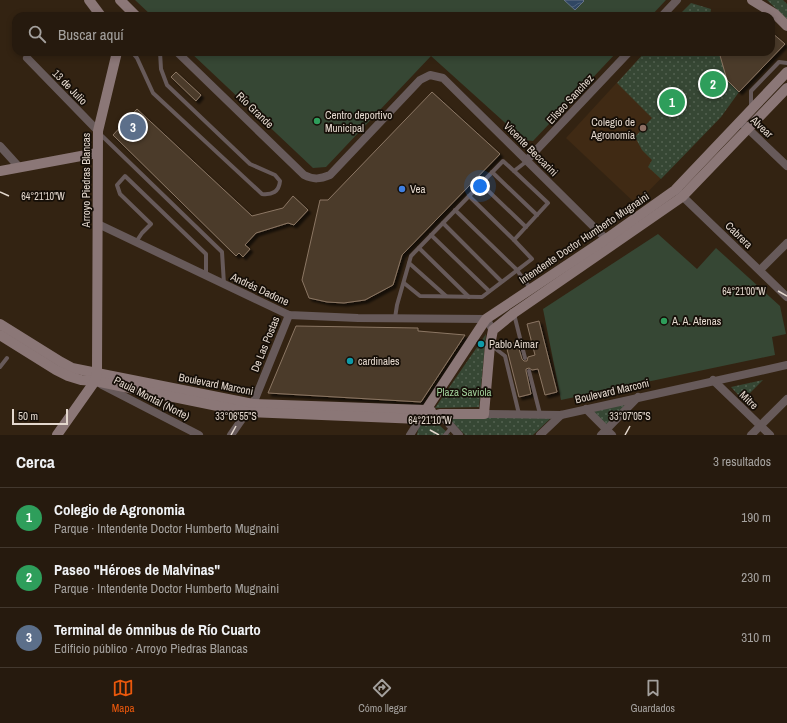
<!DOCTYPE html>
<html lang="es">
<head>
<meta charset="utf-8">
<style>
	:root { --surface:#261a0e; --page:#32271c; --text:#f1f3f6; --muted:#a4a19e; --line:#42382e; --accent:#ea580c }
	body { margin:0; font-family:"Archivo Narrow",sans-serif; background:var(--page); color:var(--text) }
	.scale { position:absolute; left:12px; bottom:10px; width:56px; box-sizing:border-box; padding-left:4px; border:2px solid #e4d8ce; border-top:0; font-size:11px; line-height:14px; white-space:nowrap; color:#e4d8ce; -webkit-text-stroke:3px #150e07; paint-order:stroke }
	.you { position:absolute; left:480px; top:186px; width:14px; height:14px; margin:-10px; border:3px solid #fff; border-radius:50%; background:#1a73e8; box-shadow:0 0 0 6px #1a73e833 }
	.badge { display:grid; place-items:center; width:26px; height:26px; border-radius:50%; background:var(--accent); color:#fff; font-size:13px; font-weight:700 }
	.pin { position:absolute; translate:-50% -50%; border:2px solid #fff; box-shadow:0 1px 4px #0006 }
	.list { margin:0; padding:0; list-style:none }
	h2 { display:flex; justify-content:space-between; align-items:center; height:52px; margin:0; padding:0 16px; font-size:17px }
	h2 small { font-size:13px; font-weight:400; color:var(--muted) }
	.list li { display:grid; grid-template-columns:26px 1fr auto; gap:12px; align-items:center; box-sizing:border-box; height:60px; padding:0 16px; border-top:1px solid var(--line) }
	.list b { display:block; font-size:15px; white-space:nowrap }
	.list p { margin:0; font-size:13px; white-space:nowrap; color:var(--muted) }
	.list em { font-size:13px; font-style:normal; color:var(--muted) }
	.icon { flex:none; width:22px; height:22px; fill:none; stroke:currentColor; stroke-width:2; stroke-linecap:round; stroke-linejoin:round }
	.map { position:relative; flex:none; width:787px; height:435px; overflow:hidden }
	.search { position:absolute; background:var(--surface); box-shadow:0 2px 6px #0003; left:12px; right:12px; top:12px; height:44px; display:flex; align-items:center; gap:10px; box-sizing:border-box; padding:0 14px; border-radius:12px; color:var(--muted); font-size:15px }
	.sheet { height:232px; background:var(--surface) }
	nav { display:flex; justify-content:space-around; align-items:center; box-sizing:border-box; height:56px; border-top:1px solid var(--line); background:var(--surface); font-size:11px; color:var(--muted) }
	nav a { display:grid; justify-items:center; gap:2px }
	nav .on { color:var(--accent) }
	.map>svg:first-child { display:block }
	.built { fill:#402a14 }
	.green { fill:#364734 }
	.park { fill:url(#park-dots) }
	.water { fill:url(#water-waves); stroke:#667284 }
	.building { fill:#4c3a29; stroke:#8b7764; filter:url(#shadow) }
	.lines { fill:none; stroke-linecap:round; stroke-linejoin:round }
	.service { stroke:#675a5a; stroke-width:4 }
	.minor { stroke:#675a5a; stroke-width:8 }
	.secondary { stroke:#8b7777; stroke-width:10 }
	.ticks { fill:none; stroke:#e4d8ce; stroke-width:1.5 }
	.leisure-dot { fill:#2e9e5b; stroke:#150e07; stroke-width:1.5 }
	.education-dot { fill:#8d6e63; stroke:#150e07; stroke-width:1.5 }
	.shop-dot { fill:#3f7fe0; stroke:#150e07; stroke-width:1.5 }
	.culture-dot { fill:#0f9aa8; stroke:#150e07; stroke-width:1.5 }
	.labels { text-anchor:middle; stroke-width:3.5; stroke-linejoin:round; paint-order:stroke }
	.street-label { font-size:11px; fill:#e4d8ce; stroke:#150e07 }
	.poi-label { font-size:11px; fill:#e4d8ce; stroke:#150e07; text-anchor:start }
	.park-label { font-size:11px; fill:#9ecc98; stroke:#150e07 }
	.ticks-label { font-size:10px; text-anchor:middle; fill:#e4d8ce; stroke:#150e07; stroke-width:3.5; stroke-linejoin:round; paint-order:stroke }
</style>
</head>
<body>
<div class="map">
<svg width="787" height="435" viewBox="0 0 787 435">
	<defs>
		<pattern id="park-dots" width="8" height="8" patternUnits="userSpaceOnUse"><rect width="8" height="8" fill="#364734"/><path d="M2 2h.1M6 6h.1" fill="none" stroke="#536150" stroke-width="1.8" stroke-linecap="round"/></pattern>
		<pattern id="water-waves" width="16" height="10" patternUnits="userSpaceOnUse"><rect width="16" height="10" fill="#304764"/><path d="M0 5q4-4 8 0t8 0" fill="none" stroke="#4e6179"/></pattern>
		<filter id="shadow"><feDropShadow dx="3" dy="3" stdDeviation="1" flood-color="#0009"/></filter>
	</defs>
	<rect width="100%" height="100%" fill="#332312"/>
	<polygon class="built" points="645,52 721,117 636,204 566,138"/>
	<g class="green">
		<polygon points="135,0 666,0 651,16 152,16"/>
		<polygon points="190,52 617,52 533,141 524,140 431,56 326,167 313,168"/>
		<polygon points="658,234 697,269 716,248 780,306 786,334 772,337 775,355 561,400 543,309"/>
	</g>
	<g class="park">
		<polygon points="767,0 783,0 787,4 787,19"/>
		<polygon points="691,3 711,9 710,16 678,16"/>
		<polygon points="645,52 719,52 727,80 739,92 721,117 661,179 648,167 652,160 642,150 635,137 652,118 617,83"/>
		<polygon points="486,334 479,407 435,408"/>
		<polygon points="763,380 743,400 731,387"/>
		<polygon points="632,401 607,425 591,411"/>
		<polygon points="448,418 551,418 533,435 465,435"/>
		<polygon points="420,419 436,422 450,435 417,435"/>
	</g>
	<polygon class="water" points="564,0 583,0 584,1 575,10"/>
	<g class="building">
		<polygon points="771,32 785,44 739,92 727,80 719,52 771,52"/>
		<polygon points="176,72 201,95 196,101 171,77"/>
		<polygon points="432,92 500,154 402,255 393,285 365,300 344,303 327,302 309,298 302,280 320,200 328,200"/>
		<polygon points="137,109 252,216 283,208 293,196 308,210 294,225 288,223 256,233 245,245 250,249 243,257 239,253 236,256 113,135"/>
		<polygon points="539,321 557,392 545,395 538,369 532,370 529,368 526,369 526,371 531,394 519,397 506,345 517,342 522,359 524,361 527,361 528,357 535,355 527,324"/>
		<polygon points="296,326 418,328 418,331 465,335 421,402 268,393"/>
	</g>
	<g class="lines">
		<g class="service">
			<path d="M132 52 137 58 153 93 262 194C272 195 279 192 280 181L275 175 250 164 167 85 161 69 160 52"/>
			<polyline points="751,107 751,91 779,62 787,63"/>
			<polyline points="99,133 222,252 224,284"/>
			<polyline points="492,172 537,215"/>
			<polyline points="481,184 526,227"/>
			<polyline points="469,196 514,240"/>
			<polyline points="455,210 516,269 531,289"/>
			<polyline points="443,223 501,281"/>
			<polyline points="431,235 489,291"/>
			<polyline points="136,242 142,233 151,224 120,194 117,185 125,176 206,254 206,275"/>
			<polyline points="419,248 469,297"/>
			<polyline points="409,263 446,296"/>
			<polyline points="404,283 420,296 482,297 532,259 514,240 548,203 514,171"/>
			<polyline points="514,314 525,358"/>
			<polyline points="395,318 397,305 411,256 503,161 514,171 527,161"/>
			<polyline points="492,346 505,356 519,414"/>
			<polyline points="0,367 7,358"/>
			<polyline points="529,371 540,414"/>
			<polyline points="445,435 452,427"/>
		</g>
		<g class="minor">
			<polyline points="662,16 677,0"/>
			<path d="M177 52 304 175C314 180 320 179 330 175L420 80 430 75 443 78 609 242"/>
			<polyline points="27,58 98,131"/>
			<polyline points="744,125 787,166"/>
			<polyline points="0,146 19,167"/>
			<polyline points="527,160 629,52"/>
			<polyline points="679,193 787,297"/>
			<polyline points="98,224 289,315 358,318 486,319 493,330"/>
			<polyline points="760,270 787,243"/>
			<polyline points="713,380 770,435"/>
			<polyline points="102,385 199,435"/>
			<polyline points="253,404 289,315"/>
			<polyline points="586,409 612,435"/>
			<polyline points="440,414 459,435"/>
			<polyline points="484,414 561,415 787,365"/>
			<polyline points="231,435 247,412"/>
			<polyline points="410,435 420,419"/>
			<polyline points="540,435 561,415"/>
			<polyline points="601,435 638,397"/>
			<polyline points="751,435 787,399"/>
		</g>
		<g class="secondary">
			<polyline points="89,0 101,16"/>
			<polyline points="120,0 136,16"/>
			<polyline points="752,0 775,14 787,26"/>
			<polyline points="0,171 97,153"/>
			<polyline points="0,324 61,362 72,368 97,373 253,404 426,410 431,411"/>
			<polyline points="0,335 56,370 68,376 81,380 95,381 247,412 420,419 440,414 484,414 490,345 493,330 514,313 682,197 787,88"/>
			<polyline points="420,419 486,319 606,239 675,190 787,72"/>
			<polyline points="57,435 95,381 97,373 98,131 117,52"/>
		</g>
	</g>
	<path class="ticks" d="M0 192 9 196M778 291 787 296M430 430 439 435M231 435 236 426M625 435 630 426"/>
	<g class="leisure-dot">
		<circle cx="317" cy="121" r="4"/>
		<circle cx="664" cy="321" r="4"/>
	</g>
	<circle class="education-dot" cx="643" cy="128" r="4"/>
	<circle class="shop-dot" cx="402" cy="189" r="4"/>
	<g class="culture-dot">
		<circle cx="481" cy="344" r="4"/>
		<circle cx="350" cy="361" r="4"/>
	</g>
	<g class="labels">
		<g class="street-label">
			<text transform="translate(70 87) rotate(46)" y="4">13 de Julio</text>
			<text transform="translate(570 99) rotate(-47)" y="4">Eliseo Sanchez</text>
			<text transform="translate(255 110) rotate(44)" y="4">Río Grande</text>
			<text transform="translate(762 127) rotate(43)" y="4">Alvear</text>
			<text transform="translate(531 149) rotate(45)" y="4">Vicente Beccarini</text>
			<text transform="translate(86 180) rotate(-90)" y="4">Arroyo Piedras Blancas</text>
			<text transform="translate(739 235) rotate(44)" y="4">Cabrera</text>
			<text transform="translate(584 238) rotate(-34)" y="4">Intendente Doctor Humberto Mugnaini</text>
			<text transform="translate(260 289) rotate(25)" y="4">Andrés Dadone</text>
			<text transform="translate(265 344) rotate(-68)" y="4">De Las Postas</text>
			<text transform="translate(216 384) rotate(11)" y="4">Boulevard Marconi</text>
			<text transform="translate(612 391) rotate(-13)" y="4">Boulevard Marconi</text>
			<text transform="translate(152 398) rotate(27)" y="4">Paula Montal (Norte)</text>
			<text transform="translate(749 400) rotate(44)" y="4">Mitre</text>
		</g>
		<g class="poi-label">
			<text x="325" y="119">Centro deportivo<tspan x="325" dy="13">Municipal</tspan></text>
			<text x="635" y="126" text-anchor="end">Colegio de<tspan x="635" dy="13">Agronomía</tspan></text>
			<text x="410" y="193">Vea</text>
			<text x="672" y="325">A. A. Atenas</text>
			<text x="489" y="348">Pablo Aimar</text>
			<text x="358" y="365">cardinales</text>
		</g>
		<g class="park-label">
			<text x="464" y="396">Plaza Saviola</text>
		</g>
	</g>
	<g class="ticks-label">
		<text x="43" y="200">64°21'10"W</text>
		<text x="744" y="295">64°21'00"W</text>
		<text x="236" y="420">33°06'55"S</text>
		<text x="630" y="420">33°07'05"S</text>
		<text x="430" y="424">64°21'10"W</text>
	</g>
</svg>
<div class="scale">50 m</div>
<div class="you"></div>
<div class="pin badge" style="left:672px;top:102px;background:#2e9e5b">1</div>
<div class="pin badge" style="left:713px;top:84px;background:#2e9e5b">2</div>
<div class="pin badge" style="left:133px;top:127px;background:#5c6f8a">3</div>
<div class="search"><svg class="icon" aria-label="search" viewBox="0 0 24 24"><circle cx="10" cy="10" r="6"/><path d="M15 15l6 6"/></svg>Buscar aquí</div>
</div>
<section class="sheet">
<h2>Cerca<small>3 resultados</small></h2>
<ul class="list">
<li><span class="badge" style="background:#2e9e5b">1</span><div><b>Colegio de Agronomia</b><p>Parque · Intendente Doctor Humberto Mugnaini</p></div><em>190 m</em></li>
<li><span class="badge" style="background:#2e9e5b">2</span><div><b>Paseo &quot;Héroes de Malvinas&quot;</b><p>Parque · Intendente Doctor Humberto Mugnaini</p></div><em>230 m</em></li>
<li><span class="badge" style="background:#5c6f8a">3</span><div><b>Terminal de ómnibus de Río Cuarto</b><p>Edificio público · Arroyo Piedras Blancas</p></div><em>310 m</em></li>
</ul>
</section>
<nav>
<a class="on"><svg class="icon" aria-label="map" viewBox="0 0 24 24"><path d="M3 6l6-2 6 2 6-2v14l-6 2-6-2-6 2zM9 4v14M15 6v14"/></svg>Mapa</a>
<a><svg class="icon" aria-label="directions" viewBox="0 0 24 24"><path d="M12 3l9 9-9 9-9-9zM9 14v-3h6M13 9l2 2-2 2"/></svg>Cómo llegar</a>
<a><svg class="icon" aria-label="saved" viewBox="0 0 24 24"><path d="M7 4h10v16l-5-4-5 4z"/></svg>Guardados</a>
</nav>
</body>
</html>
